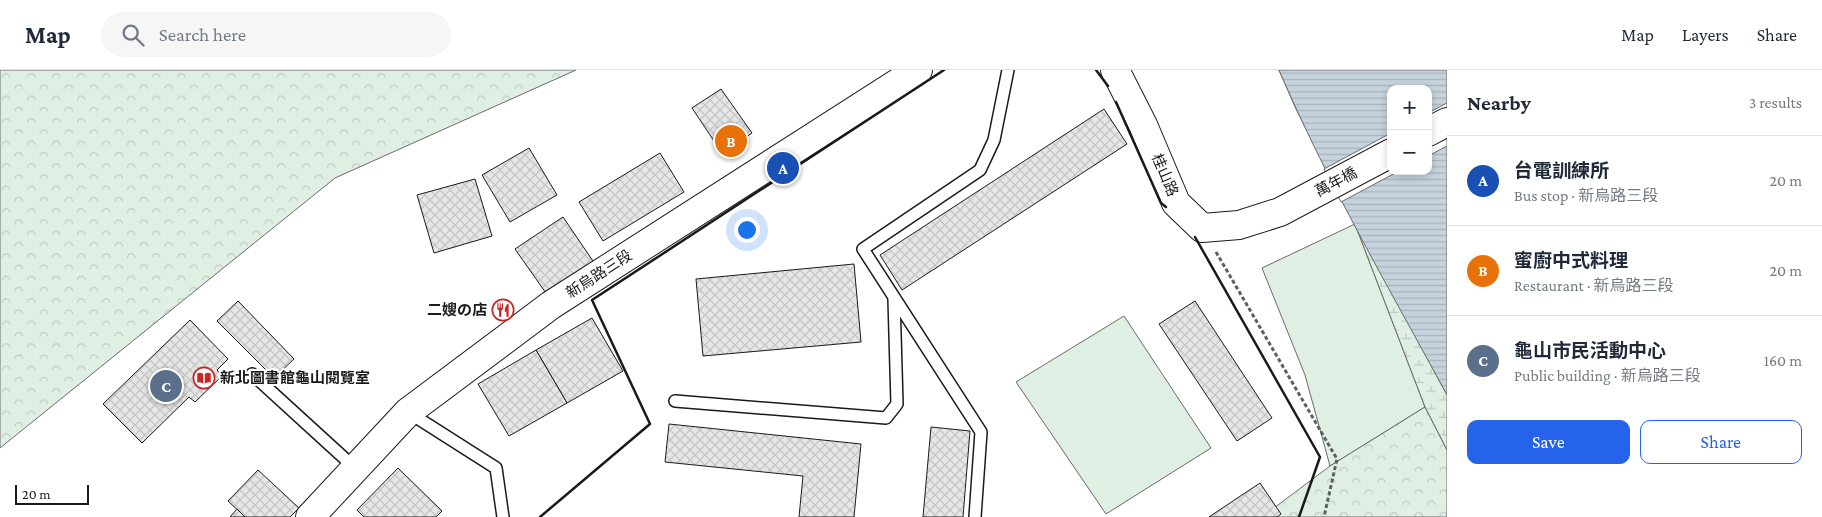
<!DOCTYPE html>
<html lang="en">
<head>
<meta charset="utf-8">
<style>
	:root { --surface:#fff; --page:#f6f6f7; --text:#1f2937; --muted:#747a83; --line:#e0e1e3; --accent:#2563eb }
	body { margin:0; font-family:"Crimson Pro","Noto Sans TC","Noto Sans JP",serif; background:var(--page); color:var(--text) }
	.controls { position:absolute; right:15px; top:15px; display:grid; overflow:hidden; border-radius:10px; box-shadow:0 2px 8px #0003 }
	.controls button { width:45px; height:45px; display:grid; place-items:center; padding:0; border:0; border-bottom:1px solid var(--line); background:var(--surface); color:var(--text); font:25px sans-serif }
	.scale { position:absolute; left:15px; bottom:12px; width:74px; box-sizing:border-box; padding-left:5px; border:2px solid #1a1a1a; border-top:0; font-size:14px; line-height:18px; white-space:nowrap; color:#1a1a1a; -webkit-text-stroke:4px #fff; paint-order:stroke }
	.you { position:absolute; left:746px; top:159px; width:18px; height:18px; margin:-12px; border:4px solid #fff; border-radius:50%; background:#1a73e8; box-shadow:0 0 0 8px #1a73e833 }
	.badge { display:grid; place-items:center; width:32px; height:32px; border-radius:50%; background:var(--accent); color:#fff; font-size:16px; font-weight:700 }
	.pin { position:absolute; translate:-50% -50%; border:2px solid #fff; box-shadow:0 1px 5px #0006 }
	.list { margin:0; padding:0; list-style:none }
	h2 { display:flex; justify-content:space-between; align-items:center; height:65px; margin:0; padding:0 20px; font-size:21px }
	h2 small { font-size:16px; font-weight:400; color:var(--muted) }
	.list li { display:grid; grid-template-columns:32px 1fr auto; gap:15px; align-items:center; box-sizing:border-box; height:90px; padding:0 20px; border-top:1px solid var(--line) }
	.list b { display:block; font-size:19px; white-space:nowrap }
	.list p { margin:0; font-size:16px; white-space:nowrap; color:var(--muted) }
	.list em { font-size:16px; font-style:normal; color:var(--muted) }
	.actions { display:flex; gap:10px; padding:15px 20px }
	.actions a { flex:1; padding:11px 0; border:1px solid var(--accent); border-radius:10px; text-align:center; font-size:18px; color:var(--accent) }
	.actions .main { background:var(--accent); color:#fff }
	.icon { flex:none; width:28px; height:28px; fill:none; stroke:currentColor; stroke-width:2; stroke-linecap:round; stroke-linejoin:round }
	.map { position:relative; flex:none; width:1447px; height:447px; overflow:hidden }
	header { display:flex; align-items:center; gap:30px; box-sizing:border-box; height:70px; padding:0 25px; background:var(--surface); border-bottom:1px solid var(--line) }
	header strong { font-size:24px }
	nav { display:flex; gap:28px; margin-inline-start:auto; font-size:18px }
	.search { width:350px; height:45px; background:var(--page); display:flex; align-items:center; gap:12px; box-sizing:border-box; padding:0 18px; border-radius:28px; color:var(--muted); font-size:19px }
	main { display:flex }
	aside { flex:1; background:var(--surface) }
	.map>svg:first-child { display:block }
	.green { fill:#e0efe3; stroke:#6a6a6a }
	.forest { fill:url(#forest-crowns); stroke:#6a6a6a }
	.wetland { fill:url(#wetland-marsh); stroke:#6a6a6a }
	.water { fill:url(#water-rules); stroke:#6a6a6a; fill-rule:evenodd }
	.pier { fill:#fff; stroke:#6a6a6a }
	.building { fill:url(#building-cross-hatch); stroke:#1a1a1a }
	.lines { fill:none; stroke-linecap:round; stroke-linejoin:round }
	.lane-casing { stroke:#1a1a1a; stroke-width:14 }
	.secondary-casing { stroke:#1a1a1a; stroke-width:30 }
	.primary-casing { stroke:#1a1a1a; stroke-width:30 }
	.path { stroke:#5f5f5f; stroke-width:3; stroke-dasharray:4 2.5; stroke-linecap:butt }
	.lane { stroke:#fff; stroke-width:11 }
	.secondary { stroke:#fff; stroke-width:28 }
	.primary { stroke:#fff; stroke-width:28 }
	.wall { stroke:#1a1a1a; stroke-width:2.5 }
	.labels { text-anchor:middle; stroke-width:4; stroke-linejoin:round; paint-order:stroke }
	.street-label { font-size:15px; fill:#1a1a1a; stroke:#fff }
	.poi-label { font-size:15px; font-weight:bold; fill:#1a1a1a; stroke:#fff; text-anchor:end }
</style>
</head>
<body>
<header>
<strong>Map</strong>
<div class="search"><svg class="icon" aria-label="search" viewBox="0 0 24 24"><circle cx="10" cy="10" r="6"/><path d="M15 15l6 6"/></svg>Search here</div>
<nav><a>Map</a><a>Layers</a><a>Share</a></nav>
</header>
<main>
<div class="map">
<svg width="1447" height="447" viewBox="0 0 1447 447">
	<defs>
		<pattern id="forest-crowns" width="20" height="18" patternUnits="userSpaceOnUse" patternTransform="scale(1.25)"><rect width="20" height="18" fill="#e0efe3"/><path d="M2 6a3 3 0 1 1 6 0M12 15a3 3 0 1 1 6 0" fill="none" stroke="#c0ccc2"/></pattern>
		<pattern id="wetland-marsh" width="20" height="14" patternUnits="userSpaceOnUse" patternTransform="scale(1.25)"><rect width="20" height="14" fill="#e0efe3"/><path d="M1 5h8M5 5V1M11 12h8M15 12V8" fill="none" stroke="#c0ccc2"/></pattern>
		<pattern id="water-rules" width="6" height="5" patternUnits="userSpaceOnUse" patternTransform="scale(1.25)"><rect width="6" height="5" fill="#c6d2dc"/><path d="M0 2.5h6" fill="none" stroke="#aab4bc"/></pattern>
		<pattern id="building-cross-hatch" width="8" height="8" patternUnits="userSpaceOnUse" patternTransform="scale(1.25)"><rect width="8" height="8" fill="#e6e6e6"/><path d="M0 0l8 8M0 8l8-8" fill="none" stroke="#c5c5c5"/></pattern>
	</defs>
	<rect width="100%" height="100%" fill="#fff"/>
	<g class="green">
		<polygon points="1355,154 1425,337 1330,396 1305,305 1262,198"/>
		<polygon points="1124,246 1211,378 1106,444 1016,312"/>
	</g>
	<g class="forest">
		<polygon points="0,0 576,0 335,108 0,378"/>
		<polygon points="1425,337 1447,380 1447,447 1262,447 1330,396"/>
	</g>
	<polygon class="wetland" points="1279,0 1355,154 1447,325 1447,380 1425,337 1355,154 1296,39"/>
	<path class="water" d="M1279 0H1447V325C1389 218 1327 112 1279 0ZM1391 19H1428V101H1391Z"/>
	<g class="pier">
		<polygon points="1447,33 1447,76 1428,86 1428,43"/>
		<polygon points="1391,63 1391,101 1399,101 1341,132 1324,99"/>
	</g>
	<g class="building">
		<polygon points="721,19 752,63 722,83 692,38"/>
		<polygon points="1104,39 1127,74 902,220 880,185"/>
		<polygon points="529,78 557,125 510,152 482,105"/>
		<polygon points="660,83 684,122 603,171 579,132"/>
		<polygon points="475,109 492,166 434,183 417,125"/>
		<polygon points="563,147 595,194 548,226 515,179"/>
		<polygon points="854,194 861,272 703,286 696,209"/>
		<polygon points="238,231 294,289 274,308 217,251"/>
		<polygon points="1195,231 1272,348 1237,371 1159,254"/>
		<polygon points="592,248 623,301 567,333 536,280"/>
		<polygon points="190,250 228,289 217,300 222,306 195,332 189,327 142,373 103,334"/>
		<polygon points="536,280 567,333 509,366 478,314"/>
		<polygon points="669,354 861,374 854,447 799,447 803,406 665,392"/>
		<polygon points="931,357 970,361 963,447 923,447"/>
		<polygon points="398,398 442,441 436,447 364,447 357,440"/>
		<polygon points="258,400 299,438 290,447 245,447 228,431"/>
		<polygon points="1260,413 1281,444 1277,447 1209,447"/>
		<polygon points="237,439 245,447 230,447"/>
	</g>
	<g class="lines">
		<g class="lane-casing">
			<g id="lane">
				<polyline points="252,304 355,398"/>
				<polyline points="675,331 886,348 897,334 894,229"/>
				<polyline points="408,342 496,398 503,447"/>
				<polyline points="975,447 981,362 863,179 980,100 994,70 1008,0"/>
			</g>
		</g>
		<g class="secondary-casing">
			<g id="secondary">
				<polyline points="1115,0 1143,55 1176,133 1202,158 1239,155 1280,142 1391,83"/>
				<polyline points="1428,62 1447,52"/>
			</g>
		</g>
		<g class="primary-casing">
			<polyline id="primary" points="310,447 408,342 551,235 918,0"/>
		</g>
		<polyline class="path" points="1216,182 1337,389 1324,447"/>
		<use href="#lane" class="lane"/>
		<use href="#secondary" class="secondary"/>
		<use href="#primary" class="primary"/>
		<g class="wall">
			<polyline points="1096,0 1108,16"/>
			<polyline points="1116,32 1161,133 1166,137"/>
			<polyline points="1195,167 1320,387 1299,447"/>
			<polyline points="540,447 650,354 592,230 944,0"/>
		</g>
	</g>
	<defs>
		<g id="restaurant-ring" transform="scale(1.125)"><circle r="9.5" fill="#fff" stroke="#c62828" stroke-width="1.5"/><path d="M-5-6h1v4h1v-4h1v4h1v-4h1v5L-1.5 .5V6h-2V.5L-5-1ZM5-6V6H3V1.5H1.5Q1.5-4 5-6Z" fill="#c62828"/></g>
		<g id="library-ring" transform="scale(1.125)"><circle r="9.5" fill="#fff" stroke="#c62828" stroke-width="1.5"/><path d="M-6-4Q-3-5.5-.7-3.5V5Q-3 3-6 4ZM6-4Q3-5.5 .7-3.5V5Q3 3 6 4Z" fill="#c62828"/></g>
	</defs>
	<g fill-rule="evenodd">
		<use href="#restaurant-ring" x="503" y="240"/>
		<use href="#library-ring" x="204" y="308"/>
	</g>
	<g class="labels">
		<g class="street-label">
			<text transform="translate(1165 105) rotate(67)" y="5">桂山路</text>
			<text transform="translate(1336 112) rotate(-28)" y="5">萬年橋</text>
			<text transform="translate(599 204) rotate(-33)" y="5">新烏路三段</text>
		</g>
		<g class="poi-label">
			<text x="487" y="245">二嫂の店</text>
			<text x="220" y="313" text-anchor="start">新北圖書館龜山閱覽室</text>
		</g>
	</g>
</svg>
<div class="controls">
<button>+</button>
<button>−</button>
</div>
<div class="scale">20 m</div>
<div class="you"></div>
<div class="pin badge" style="left:783px;top:98px;background:#1a4fb4">A</div>
<div class="pin badge" style="left:731px;top:71px;background:#e8710a">B</div>
<div class="pin badge" style="left:166px;top:316px;background:#5c6f8a">C</div>
</div>
<aside>
<h2>Nearby<small>3 results</small></h2>
<ul class="list">
<li><span class="badge" style="background:#1a4fb4">A</span><div><b>台電訓練所</b><p>Bus stop · 新烏路三段</p></div><em>20 m</em></li>
<li><span class="badge" style="background:#e8710a">B</span><div><b>蜜廚中式料理</b><p>Restaurant · 新烏路三段</p></div><em>20 m</em></li>
<li><span class="badge" style="background:#5c6f8a">C</span><div><b>龜山市民活動中心</b><p>Public building · 新烏路三段</p></div><em>160 m</em></li>
</ul>
<div class="actions"><a class="main">Save</a><a>Share</a></div>
</aside>
</main>
</body>
</html>
